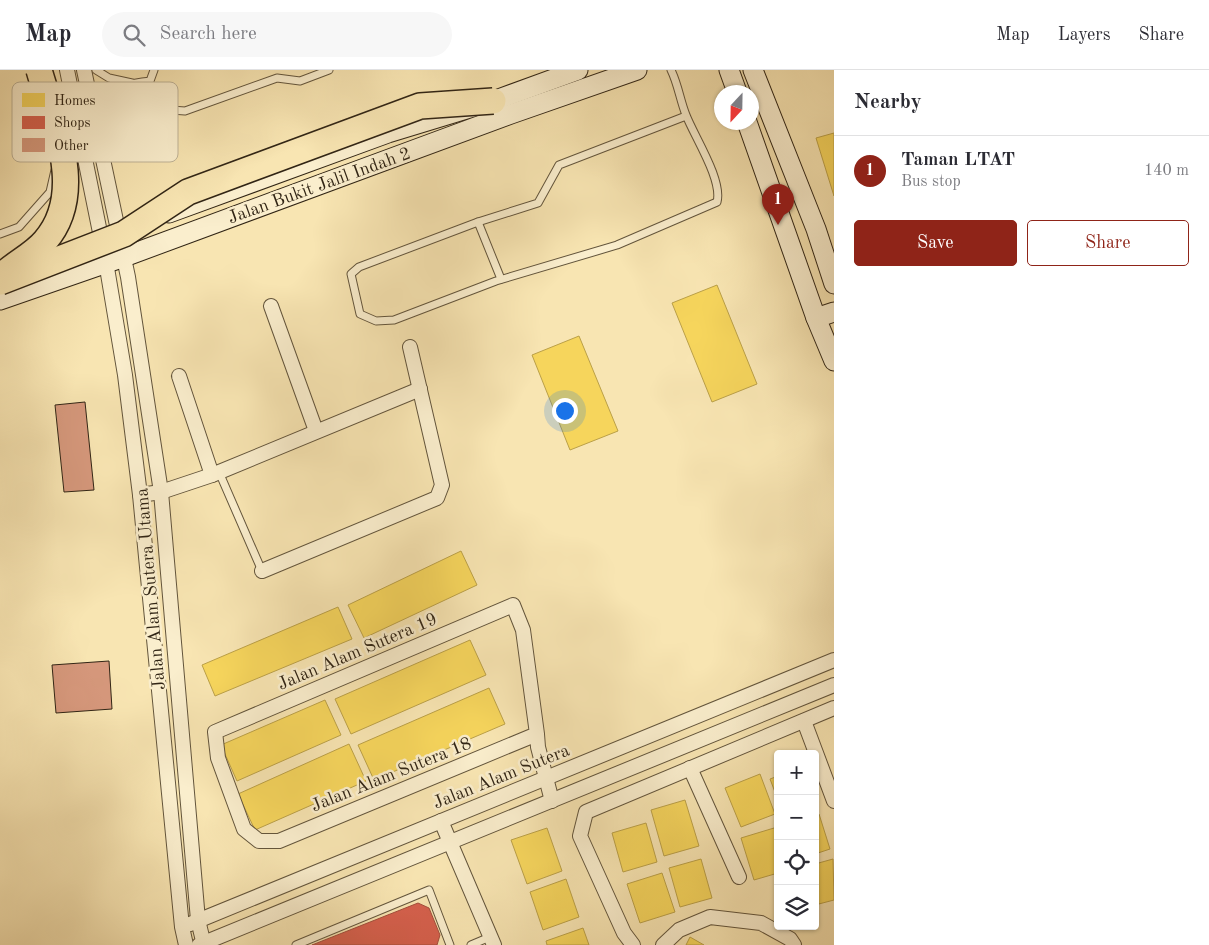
<!DOCTYPE html>
<html lang="en">
<head>
<meta charset="utf-8">
<style>
	:root { --surface:#fff; --page:#f7f7f7; --text:#2b2b33; --muted:#7c7c81; --line:#e1e1e2; --accent:#8f2418 }
	body { margin:0; font-family:"Old Standard TT",serif; background:var(--page); color:var(--text) }
	.controls { position:absolute; right:15px; bottom:15px; display:grid; overflow:hidden; border-radius:5px; box-shadow:0 1px 4px #0004 }
	.controls button { width:45px; height:45px; display:grid; place-items:center; padding:0; border:0; border-bottom:1px solid var(--line); background:var(--surface); color:var(--text); font:25px sans-serif }
	.compass { position:absolute; left:714px; top:15px; width:45px; height:45px; border-radius:50%; background:var(--surface); box-shadow:0 1px 4px #0004; rotate:202deg }
	.you { position:absolute; left:564px; top:340px; width:18px; height:18px; margin:-12px; border:4px solid #fff; border-radius:50%; background:#1a73e8; box-shadow:0 0 0 8px #1a73e833 }
	.badge { display:grid; place-items:center; width:32px; height:32px; border-radius:50%; background:var(--accent); color:#fff; font-size:16px; font-weight:700 }
	.pin { position:absolute; translate:-50% -41px; filter:drop-shadow(0 1px 2px #0008) }
	.pin::after { content:''; position:absolute; top:26px; width:18px; height:15px; background:inherit; clip-path:polygon(0 0,100% 0,50% 100%) }
	.list { margin:0; padding:0; list-style:none }
	h2 { display:flex; justify-content:space-between; align-items:center; height:65px; margin:0; padding:0 20px; font-size:21px }
	h2 small { font-size:16px; font-weight:400; color:var(--muted) }
	.list li { display:grid; grid-template-columns:32px 1fr auto; gap:15px; align-items:center; box-sizing:border-box; height:70px; padding:0 20px; border-top:1px solid var(--line) }
	.list b { display:block; font-size:19px; white-space:nowrap }
	.list p { margin:0; font-size:16px; white-space:nowrap; color:var(--muted) }
	.list em { font-size:16px; font-style:normal; color:var(--muted) }
	.actions { display:flex; gap:10px; padding:15px 20px }
	.actions a { flex:1; padding:11px 0; border:1px solid var(--accent); border-radius:5px; text-align:center; font-size:18px; color:var(--accent) }
	.actions .main { background:var(--accent); color:#fff }
	.icon { flex:none; width:28px; height:28px; fill:none; stroke:currentColor; stroke-width:2; stroke-linecap:round; stroke-linejoin:round }
	.map { position:relative; flex:none; width:834px; height:875px; overflow:hidden }
	header { display:flex; align-items:center; gap:30px; box-sizing:border-box; height:70px; padding:0 25px; background:var(--surface); border-bottom:1px solid var(--line) }
	header strong { font-size:24px }
	nav { display:flex; gap:28px; margin-inline-start:auto; font-size:18px }
	.search { width:350px; height:45px; background:var(--page); display:flex; align-items:center; gap:12px; box-sizing:border-box; padding:0 18px; border-radius:28px; color:var(--muted); font-size:19px }
	main { display:flex }
	aside { flex:1; background:var(--surface) }
	.map>svg:first-child { display:block }
	.homes { fill:#f6d55c; stroke:#bba047 }
	.shops { fill:#d6604d; stroke:#a44e3c }
	.building { fill:#d6987c; stroke:#312515 }
	.lines { fill:none; stroke-linecap:round; stroke-linejoin:round }
	.lane-casing { stroke:#63553c; stroke-width:9 }
	.street-casing { stroke:#63553c; stroke-width:16 }
	.secondary-casing { stroke:#312515; stroke-width:21 }
	.lane { stroke:#faeecd; stroke-width:7 }
	.street { stroke:#faeecd; stroke-width:14 }
	.secondary { stroke:#faeecd; stroke-width:19 }
	.highway-bridge-casing { stroke:#312515; stroke-width:28; stroke-linecap:butt }
	.highway-bridge { stroke:#f8e5b2; stroke-width:25 }
	.labels { text-anchor:middle; stroke-width:5; stroke-linejoin:round; paint-order:stroke }
	.street-label { font-size:18px; fill:#312515; stroke:#faeecd }
	.key { fill:#faeecd; stroke:#beb296; stroke-width:1 }
	.key-label { font-size:14px; fill:#312515 }
</style>
</head>
<body>
<header>
<strong>Map</strong>
<div class="search"><svg class="icon" aria-label="search" viewBox="0 0 24 24"><circle cx="10" cy="10" r="6"/><path d="M15 15l6 6"/></svg>Search here</div>
<nav><a>Map</a><a>Layers</a><a>Share</a></nav>
</header>
<main>
<div class="map">
<svg width="834" height="875" viewBox="0 0 834 875">
	<rect width="100%" height="100%" fill="#f8e5b2"/>
	<filter id="stains"><feTurbulence type="fractalNoise" baseFrequency=".004" numOctaves="4"/><feColorMatrix values="0 0 0 0 .2 0 0 0 0 .09 0 0 0 0 .02 0 0 0 .5 -.17"/></filter>
	<radialGradient id="worn" r=".72"><stop offset=".6" stop-color="#630" stop-opacity="0"/><stop offset="1" stop-color="#630" stop-opacity=".3"/></radialGradient>
	<g class="homes">
		<polygon points="834,63 834,126 816,68"/>
		<polygon points="717,215 757,314 712,332 672,233"/>
		<polygon points="579,266 618,361 570,380 532,285"/>
		<polygon points="461,481 477,515 364,568 348,535"/>
		<polygon points="338,537 352,569 215,626 202,595"/>
		<polygon points="470,570 486,605 351,664 335,629"/>
		<polygon points="489,618 505,654 374,710 358,675"/>
		<polygon points="325,630 341,665 237,711 221,675"/>
		<polygon points="349,674 366,711 255,760 238,724"/>
		<polygon points="760,704 775,744 741,757 725,718"/>
		<polygon points="778,706 778,730 770,709"/>
		<polygon points="685,730 699,776 664,786 651,740"/>
		<polygon points="819,744 830,779 815,784 815,745"/>
		<polygon points="646,753 657,792 623,802 612,763"/>
		<polygon points="547,758 562,801 527,814 511,770"/>
		<polygon points="774,758 778,769 778,803 754,810 741,768"/>
		<polygon points="701,789 712,828 680,837 669,798"/>
		<polygon points="833,789 834,830 815,835 815,794"/>
		<polygon points="662,803 675,842 640,853 627,814"/>
		<polygon points="566,809 579,847 543,860 530,822"/>
		<polygon points="583,858 589,875 547,875 546,871"/>
		<polygon points="690,867 704,875 686,875"/>
	</g>
	<polygon class="shops" points="418,833 429,838 440,865 437,875 312,875"/>
	<g class="building">
		<polygon points="85,332 94,420 64,422 55,335"/>
		<polygon points="109,591 112,639 56,643 52,595"/>
	</g>
	<g class="lines">
		<g class="lane-casing">
			<g id="lane">
				<polyline points="96,0 109,8 132,13 171,40 185,41 277,8 300,11 329,0"/>
				<path d="M671 0C678 14 680 30 686 45 694 66 723 110 717 132L617 175 496 211 394 250 376 251 360 244 351 204 359 197 478 152 538 133 559 95 686 46"/>
				<path d="M98 50C106 16 117 15 150 11L154 0"/>
				<polyline points="478,152 501,209"/>
				<polyline points="0,164 19,157 50,122 55,100"/>
				<polyline points="219,402 262,501"/>
				<polyline points="296,875 429,820 450,875"/>
				<polyline points="471,875 490,867"/>
			</g>
		</g>
		<g class="street-casing">
			<g id="street">
				<polyline points="67,0 106,192 125,305 140,425 182,857 186,875"/>
				<polyline points="84,0 128,207 161,422 198,850 204,875"/>
				<polyline points="271,236 316,361"/>
				<polyline points="179,306 212,405"/>
				<polyline points="140,425 161,422 212,405 420,319"/>
				<polyline points="262,501 437,428 442,415 410,277"/>
				<polyline points="804,651 834,731"/>
				<polyline points="537,664 279,771 259,771 244,759 218,688 215,662 513,535 523,560 537,664 538,677 552,731"/>
				<polyline points="690,698 739,807"/>
				<polyline points="441,751 494,875"/>
				<polyline points="190,854 834,590"/>
				<polyline points="199,875 834,615"/>
				<polyline points="633,875 624,863 580,766 586,742 834,638"/>
				<polyline points="663,875 679,860 710,847 761,853 790,869 794,875"/>
			</g>
		</g>
		<g class="secondary-casing">
			<g id="secondary">
				<polyline points="729,0 737,22"/>
				<polyline points="753,0 816,159 834,214"/>
				<polyline points="747,52 816,248 834,291"/>
				<polyline points="169,143 388,63 493,31 578,0"/>
				<polyline points="0,230 124,187 511,44 637,0"/>
				<polyline points="816,248 834,242"/>
			</g>
		</g>
		<use href="#lane" class="lane"/>
		<use href="#street" class="street"/>
		<use href="#secondary" class="secondary"/>
		<g class="highway-bridge-casing">
			<g id="highway-bridge">
				<path d="M6 202C18 192 35 183 45 171 87 123 54 53 39 0"/>
				<polyline points="0,212 124,164 188,122 420,36 493,31"/>
			</g>
		</g>
		<use href="#highway-bridge" class="highway-bridge"/>
	</g>
	<g class="labels">
		<g class="street-label">
			<text transform="translate(319 115) rotate(-20)" y="6">Jalan Bukit Jalil Indah 2</text>
			<text transform="translate(150 519) rotate(-95)" y="6">Jalan Alam Sutera Utama</text>
			<text transform="translate(357 581) rotate(-23)" y="6">Jalan Alam Sutera 19</text>
			<text transform="translate(391 704) rotate(-22)" y="6">Jalan Alam Sutera 18</text>
			<text transform="translate(501 706) rotate(-22)" y="6">Jalan Alam Sutera</text>
		</g>
	</g>
	<rect x="12" y="12" width="166" height="80" rx="8" class="key"/>
	<rect x="22" y="23" width="23" height="14" fill="#f6d55c"/>
	<rect x="22" y="46" width="23" height="13" fill="#d6604d"/>
	<rect x="22" y="68" width="23" height="14" fill="#d6987c"/>
	<g class="key-label">
		<text x="54" y="35">Homes</text>
		<text x="54" y="57">Shops</text>
		<text x="54" y="80">Other</text>
	</g>
	<rect width="100%" height="100%" filter="url(#stains)"/>
	<rect width="100%" height="100%" fill="url(#worn)"/>
</svg>
<div class="controls">
<button>+</button>
<button>−</button>
<button><svg class="icon" aria-label="locate" viewBox="0 0 24 24"><circle cx="12" cy="12" r="6"/><path d="M12 2v4M12 18v4M2 12h4M18 12h4"/></svg></button>
<button><svg class="icon" aria-label="layers" viewBox="0 0 24 24"><path d="M12 4l9 5-9 5-9-5zM3 14l9 5 9-5"/></svg></button>
</div>
<svg class="compass" viewBox="-18 -18 36 36"><path d="M0-13l5 13h-10z" fill="#e53935"/><path d="M0 13l5-13h-10z" fill="#7c7c81"/></svg>
<div class="you"></div>
<div class="pin badge" style="left:778px;top:155px">1</div>
</div>
<aside>
<h2>Nearby<small></small></h2>
<ul class="list">
<li><span class="badge">1</span><div><b>Taman LTAT</b><p>Bus stop</p></div><em>140 m</em></li>
</ul>
<div class="actions"><a class="main">Save</a><a>Share</a></div>
</aside>
</main>
</body>
</html>
